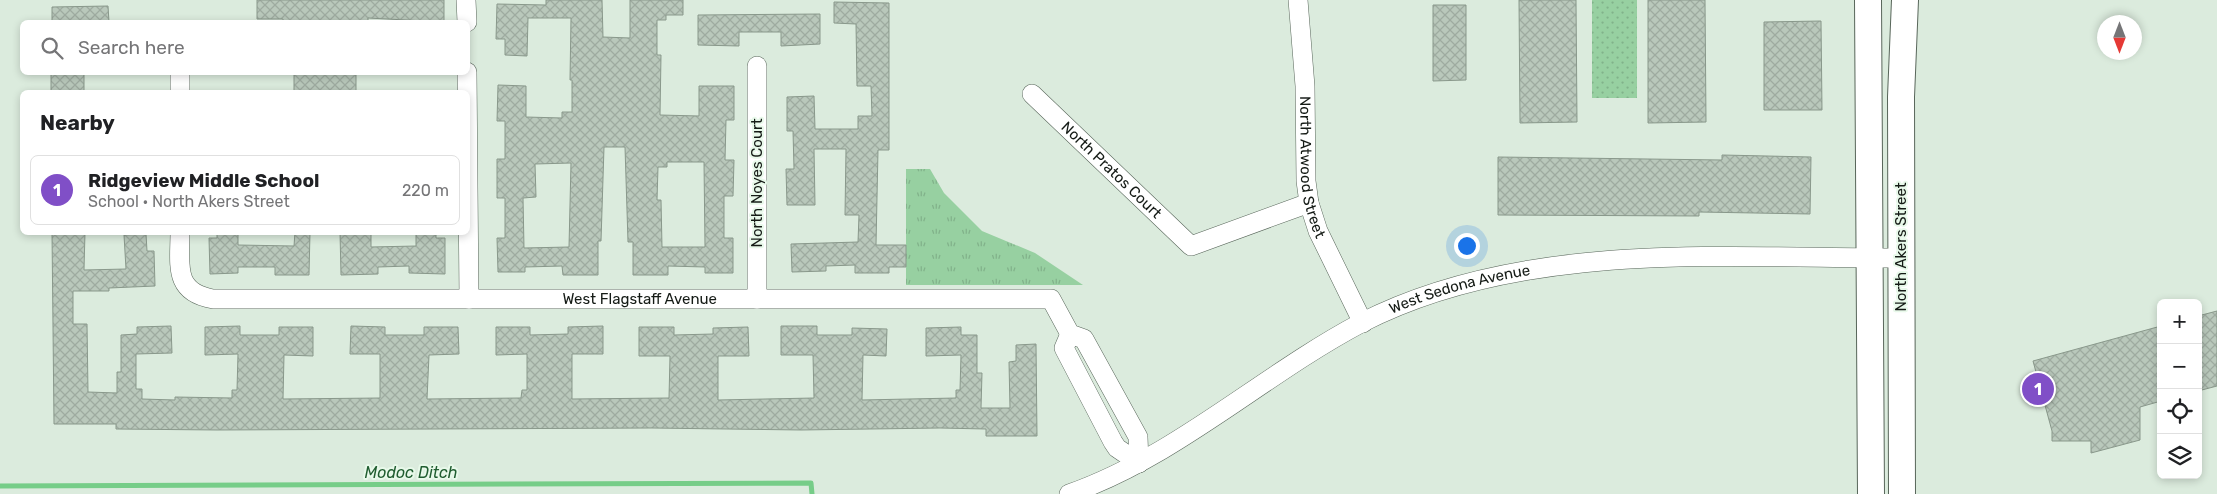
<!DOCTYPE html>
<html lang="en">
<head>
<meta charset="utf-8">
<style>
	:root { --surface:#fff; --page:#f2f2f2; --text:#202124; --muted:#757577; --line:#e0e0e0; --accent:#804fc7 }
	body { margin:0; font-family:Rubik,sans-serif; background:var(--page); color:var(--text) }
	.controls { position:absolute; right:15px; bottom:15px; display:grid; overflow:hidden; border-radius:8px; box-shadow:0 2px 8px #0003 }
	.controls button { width:45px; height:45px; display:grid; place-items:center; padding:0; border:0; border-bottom:1px solid var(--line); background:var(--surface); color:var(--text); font:25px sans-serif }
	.compass { position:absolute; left:2097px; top:15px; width:45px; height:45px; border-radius:50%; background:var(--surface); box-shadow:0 2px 8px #0003; rotate:180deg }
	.you { position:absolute; left:1466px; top:245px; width:18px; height:18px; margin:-12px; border:4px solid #fff; border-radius:50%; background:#1a73e8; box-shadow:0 0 0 8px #1a73e833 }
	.badge { display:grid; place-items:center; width:32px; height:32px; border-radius:50%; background:var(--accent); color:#fff; font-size:16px; font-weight:700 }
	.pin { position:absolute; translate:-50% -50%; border:2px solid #fff; box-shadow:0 1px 5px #0006 }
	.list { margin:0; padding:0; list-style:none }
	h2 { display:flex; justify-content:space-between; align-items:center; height:65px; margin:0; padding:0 20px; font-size:21px }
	h2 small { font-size:16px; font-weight:400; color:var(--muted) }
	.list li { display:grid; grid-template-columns:32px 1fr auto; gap:15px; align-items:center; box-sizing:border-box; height:70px; margin:0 10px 10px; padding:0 10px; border:1px solid var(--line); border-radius:8px }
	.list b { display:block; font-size:19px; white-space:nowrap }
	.list p { margin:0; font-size:16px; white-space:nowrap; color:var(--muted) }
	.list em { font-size:16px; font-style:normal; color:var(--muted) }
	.icon { flex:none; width:28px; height:28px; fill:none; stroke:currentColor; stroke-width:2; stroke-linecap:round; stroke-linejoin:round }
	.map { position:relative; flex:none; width:2217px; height:494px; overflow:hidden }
	.search { position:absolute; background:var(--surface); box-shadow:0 2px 8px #0003; left:20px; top:20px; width:450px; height:55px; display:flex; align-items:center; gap:12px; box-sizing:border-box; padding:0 18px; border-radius:8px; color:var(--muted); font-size:19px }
	.panel { position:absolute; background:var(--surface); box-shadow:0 2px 8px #0003; left:20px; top:90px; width:450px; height:145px; border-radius:8px }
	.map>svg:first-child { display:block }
	.grass { fill:url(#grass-dots) }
	.park { fill:url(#park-tufts) }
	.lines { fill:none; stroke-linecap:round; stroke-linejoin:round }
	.stream { stroke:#76cd88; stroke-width:5 }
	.building { fill:url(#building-cross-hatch); stroke:#89988b; fill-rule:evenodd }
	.minor-casing { stroke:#58665a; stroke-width:20 }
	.secondary-casing { stroke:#58665a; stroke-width:28 }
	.minor { stroke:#fff; stroke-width:19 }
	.secondary { stroke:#fff; stroke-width:26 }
	.labels { text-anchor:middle; stroke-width:4; stroke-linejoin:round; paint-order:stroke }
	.street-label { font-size:15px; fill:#151b16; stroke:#e8f9ea }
	.water-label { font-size:16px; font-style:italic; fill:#205d30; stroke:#e8f9ea }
</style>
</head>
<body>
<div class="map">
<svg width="2217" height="494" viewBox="0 0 2217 494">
	<defs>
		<pattern id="grass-dots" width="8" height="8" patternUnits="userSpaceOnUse" patternTransform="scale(1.25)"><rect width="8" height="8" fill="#97d0a1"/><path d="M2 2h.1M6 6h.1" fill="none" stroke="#81b28a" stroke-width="1.8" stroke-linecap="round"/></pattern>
		<pattern id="park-tufts" width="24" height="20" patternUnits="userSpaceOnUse" patternTransform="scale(1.25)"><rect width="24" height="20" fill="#97d0a1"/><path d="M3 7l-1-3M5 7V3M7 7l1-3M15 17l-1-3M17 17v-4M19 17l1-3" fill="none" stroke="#81b28a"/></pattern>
		<pattern id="building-cross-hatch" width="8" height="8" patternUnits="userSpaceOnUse" patternTransform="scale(1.25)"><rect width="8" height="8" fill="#b9c8bb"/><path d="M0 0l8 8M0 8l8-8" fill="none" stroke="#9eaba0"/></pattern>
	</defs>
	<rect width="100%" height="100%" fill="#dbebdd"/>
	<rect class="grass" x="1592" y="0" width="45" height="98"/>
	<polygon class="park" points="906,169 930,169 944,193 982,231 1035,253 1083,285 906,285"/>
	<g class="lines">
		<polyline class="stream" points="0,486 811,483 812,494"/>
	</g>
	<g class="building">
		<polygon points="257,0 444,0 444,22 368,18 368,22 283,22 283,19 257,19"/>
		<path d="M546 0H602L603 37 630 38V0H683V15H666V20H657V55H661L660 115 699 116V86H734V120H726L725 160H734L733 196H724V238H733V273H705V267L668 266V275H633V242H628L625 147H604L601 241H598V275H563L562 266 525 267V272H498L497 238H505V198H497V159H505V121H497L498 85 526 86V117L562 118V112H572V80H570L571 18H528L527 56 505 55V39H496L497 4 546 5ZM667 162H704L705 247H662L661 200H657L658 167H667ZM571 163 569 247 524 248 523 198 536 197 535 164Z"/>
		<polygon points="1519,0 1576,0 1577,122 1520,123"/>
		<polygon points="1648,0 1705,0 1706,122 1648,123"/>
		<polygon points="834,2 889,3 889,150 878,150 876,245 906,245 906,267 889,267 889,273 855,273 855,265 826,266 826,271 792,272 791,244 858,242 859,215 845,215 846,149 814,149 815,205 787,205 786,169 794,169 793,131 787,131 787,97 814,96 815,129 858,129 858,116 872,116 871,86 857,86 856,24 834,23"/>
		<polygon points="1433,5 1466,5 1466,80 1433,81"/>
		<polygon points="108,6 109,22 52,22 52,7"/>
		<polygon points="820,14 820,44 781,46 781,32 739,32 739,46 698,45 698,15"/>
		<polygon points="1821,21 1822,110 1764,110 1764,22"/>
		<rect x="51" y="72" width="33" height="20"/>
		<rect x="294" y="72" width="62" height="20"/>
		<polygon points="1722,155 1811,157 1810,214 1699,212 1699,216 1498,215 1498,157 1722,160"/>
		<polygon points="52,232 85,232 84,270 126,269 124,235 146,234 147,251 154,251 155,286 109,288 109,291 73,291 73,324 87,324 88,392 117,393 117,372 121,372 121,335 137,334 137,327 171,326 172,353 136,354 136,389 142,389 142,399 175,400 175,397 232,398 232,390 237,390 238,354 205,355 205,327 240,326 240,335 279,335 279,327 313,327 313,356 284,355 283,399 380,398 380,354 350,354 351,326 385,327 385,335 424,335 424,327 458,327 459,354 429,355 427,399 521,398 522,390 527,390 527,354 496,355 496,327 530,327 530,335 568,334 568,327 603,326 603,354 572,354 572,399 669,398 670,356 639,356 639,327 674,327 674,335 713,334 713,328 748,327 749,356 718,356 718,400 814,398 813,355 781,355 781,326 817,326 817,335 852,335 852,328 887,329 886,356 863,355 862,400 956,398 956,390 960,390 961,355 926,356 926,328 961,327 961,335 977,335 977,373 982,373 981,408 1010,408 1009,362 1016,361 1016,345 1036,344 1037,436 986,436 986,429 940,428 801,430 652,428 217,430 116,429 116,424 54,424"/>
		<polygon points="217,232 238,232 238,245 294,246 295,232 310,232 309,275 275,275 275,267 238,267 238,273 210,274 209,238 217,238"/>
		<polygon points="340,232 371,232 371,247 416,246 416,232 436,232 436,238 445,238 445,274 409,273 409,266 378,267 378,274 341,275"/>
		<polygon points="2217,311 2217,386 2198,391 2198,316"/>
		<polygon points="2161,326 2161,401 2140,407 2140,440 2091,453 2091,441 2052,441 2052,431 2033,361"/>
	</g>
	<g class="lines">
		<g class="minor-casing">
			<g id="minor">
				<polyline points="466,0 467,22"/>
				<path id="s1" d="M1298 0 1305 86 1306 181 1309 203 1318 231 1363 323"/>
				<polyline points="757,66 757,299"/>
				<polyline points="180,72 180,92"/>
				<polyline points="467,72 469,299"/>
				<path id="s2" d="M1032 94 1191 246 1309 203"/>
				<path id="s3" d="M180 232C180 265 173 292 213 299H1051L1070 334 1084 339 1138 437 1139 463"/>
				<polyline points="1070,334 1064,348 1113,442 1117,448 1139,463"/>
				<path id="s4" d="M1069 494C1177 456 1261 376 1361 323 1522 240 1725 258 1901 258"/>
			</g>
		</g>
		<g class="secondary-casing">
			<g id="secondary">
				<polyline points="1868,0 1871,494"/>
				<polyline points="1902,494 1901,97 1905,0"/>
			</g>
		</g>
		<use href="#minor" class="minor"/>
		<use href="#secondary" class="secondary"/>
	</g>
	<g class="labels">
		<g class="street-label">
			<text dy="5" stroke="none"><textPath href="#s1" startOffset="168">North Atwood Street</textPath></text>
			<text dy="5" stroke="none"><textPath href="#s2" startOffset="110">North Pratos Court</textPath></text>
			<text transform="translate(757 183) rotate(-90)" y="5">North Noyes Court</text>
			<text transform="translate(1901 247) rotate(-90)" y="5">North Akers Street</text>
			<text dy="5" stroke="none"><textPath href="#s4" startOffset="444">West Sedona Avenue</textPath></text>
			<text dy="5" stroke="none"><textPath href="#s3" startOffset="512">West Flagstaff Avenue</textPath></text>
		</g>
		<g class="water-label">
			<text x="411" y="478">Modoc Ditch</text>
		</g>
	</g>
</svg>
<div class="controls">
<button>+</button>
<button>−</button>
<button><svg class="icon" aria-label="locate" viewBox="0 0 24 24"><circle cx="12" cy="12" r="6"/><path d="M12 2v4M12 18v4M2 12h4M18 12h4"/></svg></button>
<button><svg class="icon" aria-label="layers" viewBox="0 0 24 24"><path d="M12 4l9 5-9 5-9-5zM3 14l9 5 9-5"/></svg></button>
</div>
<svg class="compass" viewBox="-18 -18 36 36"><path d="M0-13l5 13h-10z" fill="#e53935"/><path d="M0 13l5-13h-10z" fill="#757577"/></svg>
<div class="you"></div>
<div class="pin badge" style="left:2038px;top:389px">1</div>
<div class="search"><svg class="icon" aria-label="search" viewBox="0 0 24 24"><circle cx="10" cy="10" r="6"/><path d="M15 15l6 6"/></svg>Search here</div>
<section class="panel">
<h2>Nearby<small></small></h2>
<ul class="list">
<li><span class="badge">1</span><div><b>Ridgeview Middle School</b><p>School · North Akers Street</p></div><em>220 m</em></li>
</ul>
</section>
</div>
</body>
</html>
